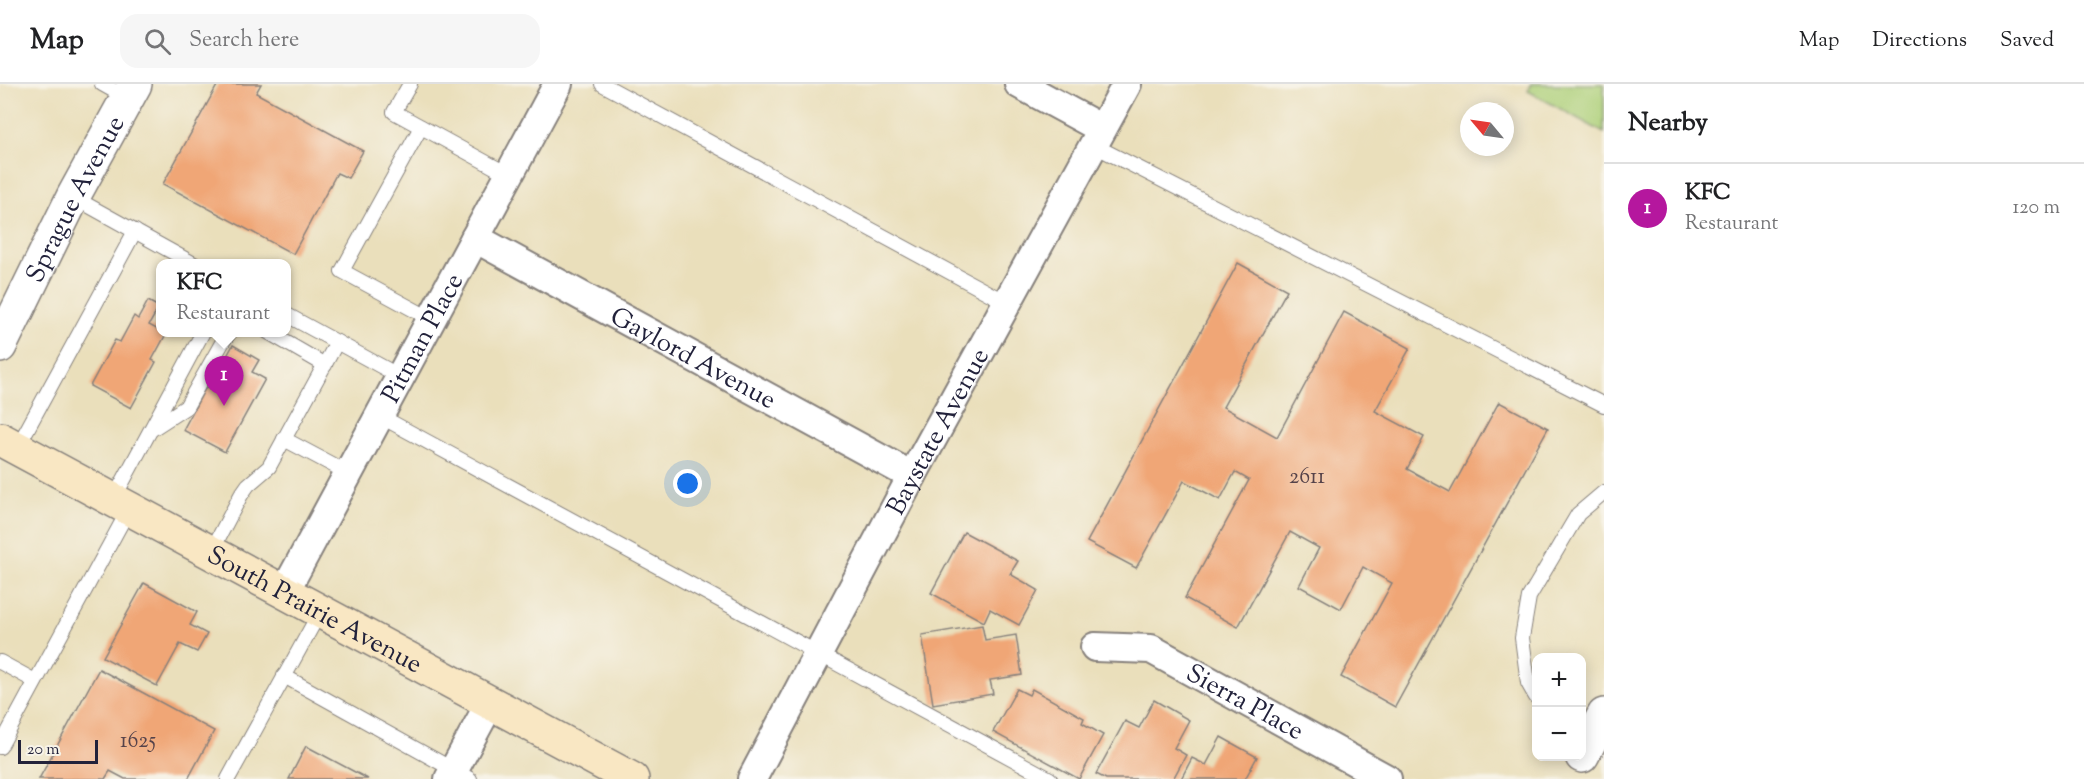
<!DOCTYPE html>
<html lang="en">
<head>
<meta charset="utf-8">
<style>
	:root { --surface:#fff; --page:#f6f6f6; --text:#202124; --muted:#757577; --line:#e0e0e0; --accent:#b5179e }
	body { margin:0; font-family:"Sorts Mill Goudy",serif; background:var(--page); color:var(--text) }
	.controls { position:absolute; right:18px; bottom:18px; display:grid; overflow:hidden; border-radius:12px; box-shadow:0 3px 15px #0003 }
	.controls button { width:54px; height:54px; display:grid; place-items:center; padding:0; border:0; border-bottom:2px solid var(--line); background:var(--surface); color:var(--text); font:30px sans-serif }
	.compass { position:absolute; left:1460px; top:18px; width:54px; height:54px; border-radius:50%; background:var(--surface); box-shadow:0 3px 15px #0003; rotate:299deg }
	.scale { position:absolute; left:18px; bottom:15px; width:80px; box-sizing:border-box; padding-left:6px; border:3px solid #22223b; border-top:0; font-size:16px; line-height:21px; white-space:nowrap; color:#22223b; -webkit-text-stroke:4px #f7f3e8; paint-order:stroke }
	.you { position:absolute; left:688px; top:400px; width:21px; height:21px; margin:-15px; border:4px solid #fff; border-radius:50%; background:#1a73e8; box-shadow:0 0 0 9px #1a73e833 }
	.badge { display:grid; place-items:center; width:39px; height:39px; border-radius:50%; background:var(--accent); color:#fff; font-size:20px; font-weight:700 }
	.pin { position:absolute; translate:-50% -50px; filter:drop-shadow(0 2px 3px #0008) }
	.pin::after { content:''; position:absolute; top:32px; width:21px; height:18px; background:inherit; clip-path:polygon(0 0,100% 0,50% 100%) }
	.popup { position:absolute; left:156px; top:175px; width:135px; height:78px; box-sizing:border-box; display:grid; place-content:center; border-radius:12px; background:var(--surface); filter:drop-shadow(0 2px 4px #0005); font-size:20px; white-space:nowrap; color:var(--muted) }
	.popup b { font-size:22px; color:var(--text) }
	.popup::after { content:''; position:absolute; left:50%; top:100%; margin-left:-12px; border:12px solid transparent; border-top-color:var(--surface) }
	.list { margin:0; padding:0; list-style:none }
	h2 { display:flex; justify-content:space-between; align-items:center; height:78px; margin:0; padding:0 24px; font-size:26px }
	h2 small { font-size:20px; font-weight:400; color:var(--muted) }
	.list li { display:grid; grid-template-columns:39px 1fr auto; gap:18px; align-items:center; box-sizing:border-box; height:90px; padding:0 24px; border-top:2px solid var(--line) }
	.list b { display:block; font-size:22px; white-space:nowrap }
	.list p { margin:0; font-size:20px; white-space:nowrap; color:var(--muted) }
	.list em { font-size:20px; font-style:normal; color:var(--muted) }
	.icon { flex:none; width:33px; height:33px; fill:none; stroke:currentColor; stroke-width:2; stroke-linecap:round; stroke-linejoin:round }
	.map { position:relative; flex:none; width:1604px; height:695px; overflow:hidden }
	header { display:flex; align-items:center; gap:36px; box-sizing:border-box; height:84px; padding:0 30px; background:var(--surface); border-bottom:2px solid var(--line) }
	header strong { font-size:28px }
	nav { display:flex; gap:33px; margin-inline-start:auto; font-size:21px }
	.search { width:420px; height:54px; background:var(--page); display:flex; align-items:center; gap:15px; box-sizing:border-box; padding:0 21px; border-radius:18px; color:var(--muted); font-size:22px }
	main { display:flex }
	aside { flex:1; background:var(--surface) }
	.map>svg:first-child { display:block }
	.green { fill:#add079; stroke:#68795a; stroke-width:1.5 }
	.building { fill:#f0a676 }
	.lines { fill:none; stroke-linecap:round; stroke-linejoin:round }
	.service-casing { stroke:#86807b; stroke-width:16 }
	.minor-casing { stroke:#86807b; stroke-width:32 }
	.tertiary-casing { stroke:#86807b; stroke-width:36 }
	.secondary-casing { stroke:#86807b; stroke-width:36 }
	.service { stroke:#fff; stroke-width:14 }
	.minor { stroke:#fff; stroke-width:28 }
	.tertiary { stroke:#fff; stroke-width:33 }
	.secondary { stroke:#f9e7c3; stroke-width:33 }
	.labels { text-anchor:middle; stroke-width:4.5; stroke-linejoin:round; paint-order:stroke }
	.number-label { font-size:22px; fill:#56434a }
	.street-label { font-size:26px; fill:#22223b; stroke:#f7f3e8 }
</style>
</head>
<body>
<header>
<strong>Map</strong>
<div class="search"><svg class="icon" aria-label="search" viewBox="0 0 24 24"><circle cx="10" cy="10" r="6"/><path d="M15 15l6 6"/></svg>Search here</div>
<nav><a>Map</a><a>Directions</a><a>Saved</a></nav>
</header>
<main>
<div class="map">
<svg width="1604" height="695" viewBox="0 0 1604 695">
	<rect width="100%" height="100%" fill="#f7f3e8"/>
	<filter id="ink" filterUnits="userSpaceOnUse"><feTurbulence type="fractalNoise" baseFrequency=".0167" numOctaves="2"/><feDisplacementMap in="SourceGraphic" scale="12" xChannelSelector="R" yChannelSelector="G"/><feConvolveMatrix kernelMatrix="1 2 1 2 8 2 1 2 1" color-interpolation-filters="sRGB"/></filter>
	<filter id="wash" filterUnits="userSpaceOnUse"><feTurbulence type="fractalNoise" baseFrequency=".008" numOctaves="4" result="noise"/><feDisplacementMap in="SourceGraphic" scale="24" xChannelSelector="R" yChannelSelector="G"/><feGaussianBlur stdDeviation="1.35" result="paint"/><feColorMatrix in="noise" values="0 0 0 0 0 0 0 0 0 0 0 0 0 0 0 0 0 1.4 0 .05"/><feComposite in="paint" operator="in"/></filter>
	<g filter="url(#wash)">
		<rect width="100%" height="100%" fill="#eadfbb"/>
		<polygon class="green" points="1531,0 1604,0 1604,49 1528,7"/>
		<g id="blocks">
			<g class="building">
				<polygon points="218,0 261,0 256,9 363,67 348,94 337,89 293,170 163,100"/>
				<polygon points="1238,179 1287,206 1223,323 1277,353 1344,228 1410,264 1375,327 1424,353 1407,385 1450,408 1499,318 1548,344 1395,623 1341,593 1392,499 1363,483 1341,525 1299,502 1319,464 1290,448 1238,543 1185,514 1249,396 1235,388 1220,416 1184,397 1136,484 1087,458"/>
				<polygon points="148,217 159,223 149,241 166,250 152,276 156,278 131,324 90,302 115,256 120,258 134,232 138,235"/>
				<polygon points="233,261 259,276 252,288 265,295 225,368 183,346 206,303 209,305"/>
				<polygon points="964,448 1018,477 1010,490 1038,506 1019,541 990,525 984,538 931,509"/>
				<polygon points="144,499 197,528 190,541 207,550 197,568 180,560 157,602 103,573"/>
				<polygon points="982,541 985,556 1016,551 1022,591 990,596 993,610 933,620 922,551"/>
				<polygon points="99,585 214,647 188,695 125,695 110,687 105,695 39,695"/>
				<polygon points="1017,605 1029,611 1032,605 1084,634 1082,639 1103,651 1079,695 993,648"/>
				<polygon points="1154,616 1189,636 1174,664 1186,671 1173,695 1106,695 1096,690 1125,637 1139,644"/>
				<polygon points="1221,653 1257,673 1245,695 1181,695 1192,674 1206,681"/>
				<polygon points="306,662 368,695 289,695"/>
			</g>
		</g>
	</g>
	<g filter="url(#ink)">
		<use href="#blocks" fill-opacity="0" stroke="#86807b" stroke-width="1.5"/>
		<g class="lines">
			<g class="service-casing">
				<g id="service">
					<polyline points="102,0 127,14"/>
					<polyline points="410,0 394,28 509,91"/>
					<polyline points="602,0 1007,219"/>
					<polyline points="421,43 342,187 431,235"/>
					<polyline points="1093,61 1604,321"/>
					<polyline points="73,113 194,180"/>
					<polyline points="287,231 399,292"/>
					<polyline points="268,248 325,281"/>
					<polyline points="378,331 1050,695"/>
					<polyline points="152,345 186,323 222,259 230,248"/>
					<polyline points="284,355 348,389"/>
					<polyline points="17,364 135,147"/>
					<polyline points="113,416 203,248"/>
					<polyline points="211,468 241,411 248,401 269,383 337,258"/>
					<polyline points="0,578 35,597"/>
					<polyline points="284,592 470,695"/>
					<polyline points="1536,613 1528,599 1522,554 1529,513 1578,430 1604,408"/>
					<polyline points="0,663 129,425"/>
					<polyline points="228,695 321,526"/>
				</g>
			</g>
			<g class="minor-casing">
				<g id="minor">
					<polyline points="1019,0 1102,45"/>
					<path id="s1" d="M475 154 912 392"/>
					<path id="s2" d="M285 507 558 0"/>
					<path id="s3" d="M1095 563 1151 565 1387 695"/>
					<polyline points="449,695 490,619"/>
					<path id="s4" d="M752 695 912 392 1127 0"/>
				</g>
			</g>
			<g class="tertiary-casing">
				<g id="tertiary">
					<path id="s5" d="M0 262 73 113 135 0"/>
					<polyline points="1582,672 1604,631"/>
				</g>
			</g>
			<g class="secondary-casing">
				<g id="secondary">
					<path id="s6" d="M0 355 632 695"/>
				</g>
			</g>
			<use href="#service" class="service"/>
			<use href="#minor" class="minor"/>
			<use href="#tertiary" class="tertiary"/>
			<use href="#secondary" class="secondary"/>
		</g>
	</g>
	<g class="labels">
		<g class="number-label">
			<text x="1307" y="399">2611</text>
			<text x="138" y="663">1625</text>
		</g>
		<g class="street-label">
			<text dy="9" stroke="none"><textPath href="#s5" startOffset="165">Sprague Avenue</textPath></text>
			<text dy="9" stroke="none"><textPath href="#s2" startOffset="288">Pitman Place</textPath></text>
			<text dy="9" stroke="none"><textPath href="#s1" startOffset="249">Gaylord Avenue</textPath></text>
			<text dy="9" stroke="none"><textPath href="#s4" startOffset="394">Baystate Avenue</textPath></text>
			<text dy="9" stroke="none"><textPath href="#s6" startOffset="358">South Prairie Avenue</textPath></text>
			<text dy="9" stroke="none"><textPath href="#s3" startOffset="164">Sierra Place</textPath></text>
		</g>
	</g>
</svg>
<div class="controls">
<button>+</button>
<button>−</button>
</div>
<svg class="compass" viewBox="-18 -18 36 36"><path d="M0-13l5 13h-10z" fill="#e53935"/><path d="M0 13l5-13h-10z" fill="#757577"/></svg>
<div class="scale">20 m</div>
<div class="you"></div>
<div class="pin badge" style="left:224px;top:322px">1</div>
<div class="popup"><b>KFC</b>Restaurant</div>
</div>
<aside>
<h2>Nearby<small></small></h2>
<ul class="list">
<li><span class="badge">1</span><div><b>KFC</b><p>Restaurant</p></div><em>120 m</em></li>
</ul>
</aside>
</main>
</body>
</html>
